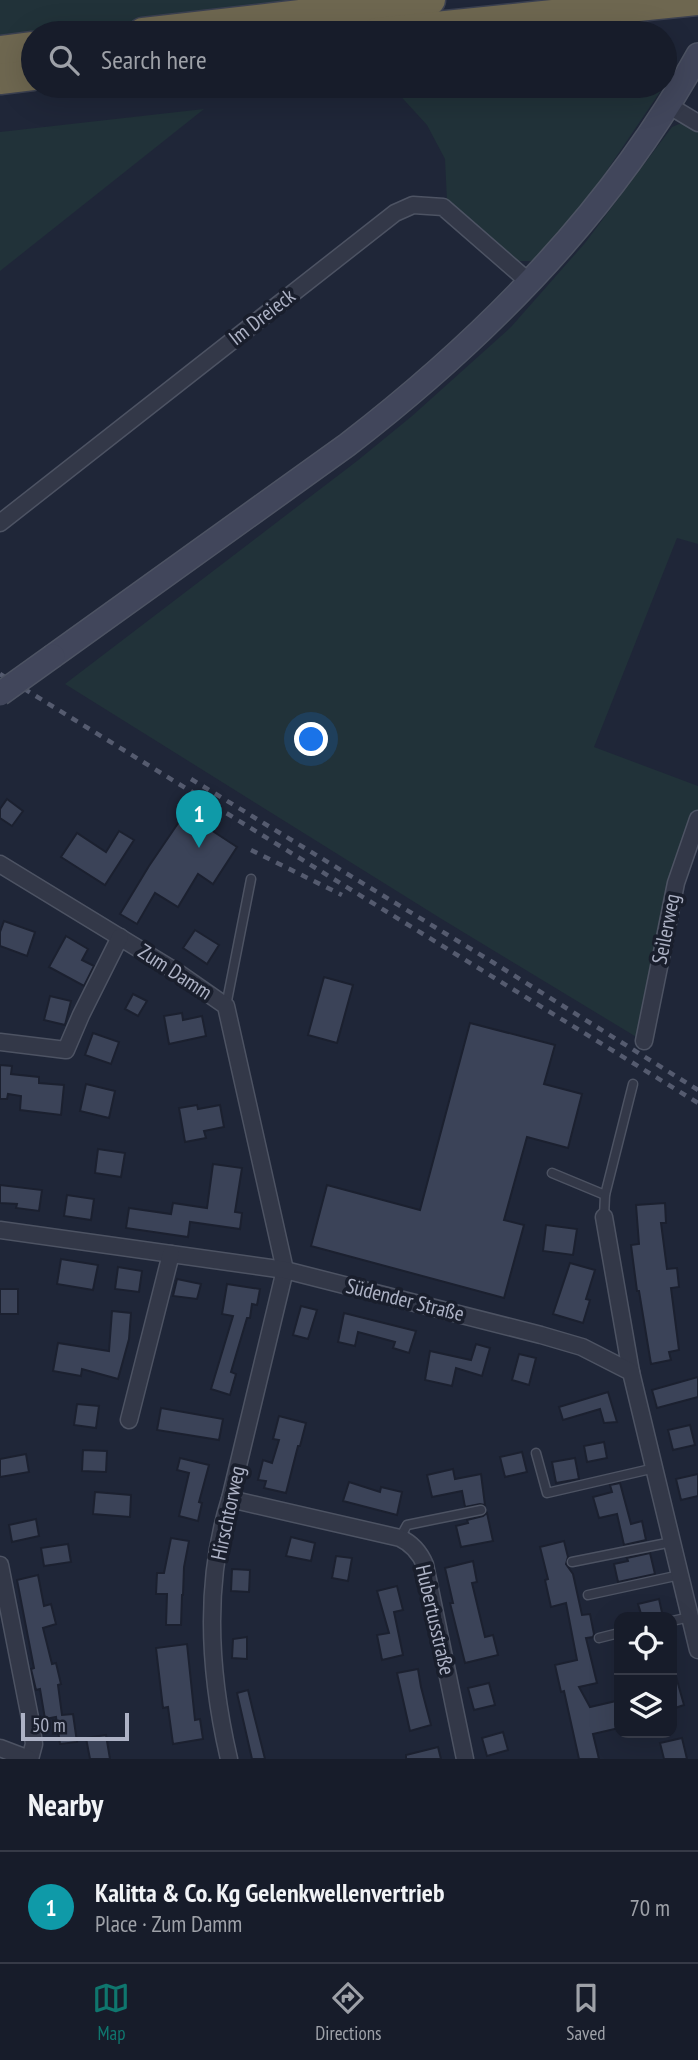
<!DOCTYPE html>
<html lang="en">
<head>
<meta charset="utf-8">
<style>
	:root { --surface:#171c2a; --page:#242936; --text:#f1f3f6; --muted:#9ea1a8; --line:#363a47; --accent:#0f766e }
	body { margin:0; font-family:"PT Sans Narrow",sans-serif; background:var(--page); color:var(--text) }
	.controls { position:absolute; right:21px; bottom:21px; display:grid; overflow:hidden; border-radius:14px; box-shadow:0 7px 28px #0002 }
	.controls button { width:63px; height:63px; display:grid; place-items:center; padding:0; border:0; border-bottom:2px solid var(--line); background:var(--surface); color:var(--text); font:35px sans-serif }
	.scale { position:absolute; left:21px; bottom:18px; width:108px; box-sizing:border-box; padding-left:7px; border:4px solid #adb2c5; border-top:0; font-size:19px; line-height:24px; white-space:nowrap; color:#adb2c5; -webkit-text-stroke:5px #191e2c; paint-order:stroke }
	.you { position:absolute; left:312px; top:740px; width:24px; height:24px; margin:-18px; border:5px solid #fff; border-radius:50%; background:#1a73e8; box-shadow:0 0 0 10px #1a73e833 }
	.badge { display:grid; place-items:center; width:46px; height:46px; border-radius:50%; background:var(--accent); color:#fff; font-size:23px; font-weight:700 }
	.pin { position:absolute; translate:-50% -58px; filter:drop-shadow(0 2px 4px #0008) }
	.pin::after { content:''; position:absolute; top:37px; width:24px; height:21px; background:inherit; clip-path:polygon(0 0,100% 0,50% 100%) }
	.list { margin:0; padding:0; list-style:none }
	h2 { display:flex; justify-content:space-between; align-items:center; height:91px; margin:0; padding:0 28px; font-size:30px }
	h2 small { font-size:23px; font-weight:400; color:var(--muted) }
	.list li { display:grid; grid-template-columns:46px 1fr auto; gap:21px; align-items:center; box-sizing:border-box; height:112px; padding:0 28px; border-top:2px solid var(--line) }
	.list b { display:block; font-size:26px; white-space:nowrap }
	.list p { margin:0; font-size:23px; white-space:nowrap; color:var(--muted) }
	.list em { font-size:23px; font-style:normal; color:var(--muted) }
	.icon { flex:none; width:38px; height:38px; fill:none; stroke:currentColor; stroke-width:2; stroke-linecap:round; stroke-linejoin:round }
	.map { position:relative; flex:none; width:698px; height:1759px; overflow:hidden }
	.search { position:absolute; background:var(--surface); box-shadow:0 7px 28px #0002; left:21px; right:21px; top:21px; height:77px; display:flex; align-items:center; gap:18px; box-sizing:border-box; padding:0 24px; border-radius:38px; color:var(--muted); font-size:26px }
	.sheet { height:203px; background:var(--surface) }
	nav { display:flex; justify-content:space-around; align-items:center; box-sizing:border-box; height:98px; border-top:2px solid var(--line); background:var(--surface); font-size:19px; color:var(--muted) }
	nav a { display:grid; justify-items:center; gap:4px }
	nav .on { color:var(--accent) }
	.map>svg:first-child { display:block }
	.green { fill:#213239 }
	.building { fill:#3b4358; stroke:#1b202f; stroke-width:2 }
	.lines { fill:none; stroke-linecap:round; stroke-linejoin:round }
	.lane-casing { stroke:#4d5363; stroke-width:11 }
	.street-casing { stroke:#4d5363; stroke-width:19 }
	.secondary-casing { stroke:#4d5363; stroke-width:26 }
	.highway-casing { stroke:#3b4050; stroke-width:33 }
	.lane { stroke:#333848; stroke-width:8 }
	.street { stroke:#333848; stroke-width:16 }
	.secondary { stroke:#41465b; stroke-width:23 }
	.highway { stroke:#6e6750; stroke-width:30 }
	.rail { stroke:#555b6f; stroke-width:4.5; stroke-dasharray:7 7; stroke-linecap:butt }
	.secondary-bridge-casing { stroke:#4d5363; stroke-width:26; stroke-linecap:butt }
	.secondary-bridge { stroke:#41465b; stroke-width:23 }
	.labels { text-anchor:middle; stroke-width:7; stroke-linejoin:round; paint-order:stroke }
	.street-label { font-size:21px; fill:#adb2c5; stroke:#191e2c }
</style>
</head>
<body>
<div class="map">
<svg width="698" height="1759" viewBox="0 0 698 1759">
	<rect width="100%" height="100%" fill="#1f2638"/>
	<g class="green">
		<polygon points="0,0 291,0 0,39"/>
		<polygon points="428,86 664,86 591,194 545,252 531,261 514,261 447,201 445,159 427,125 395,90"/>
		<polygon points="204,109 0,271 0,132"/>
		<polygon points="684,122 698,130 698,544 677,538 594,747 698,786 698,819 643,1041 440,918 65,684 357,461 412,416 511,327 585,243 672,127"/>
	</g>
	<g class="building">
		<polygon points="7,799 23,811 12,826 0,818 0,809"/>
		<polygon points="185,813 237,847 213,884 198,874 178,907 155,893 137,924 120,914 149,866"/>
		<polygon points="119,831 134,840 105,885 61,857 77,833 106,852"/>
		<polygon points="4,921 35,932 27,956 0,946 0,932"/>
		<polygon points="195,930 219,945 207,964 183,948"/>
		<polygon points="66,936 88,949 82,960 94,966 84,986 49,967"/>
		<polygon points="324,977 353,985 337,1043 308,1035"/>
		<polygon points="133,994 147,1001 138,1016 125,1009"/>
		<polygon points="50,996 71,1001 65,1025 44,1020"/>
		<polygon points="182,1013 183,1020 202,1016 206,1036 169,1044 164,1016"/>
		<polygon points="470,1023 555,1045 544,1084 582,1094 568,1148 527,1137 504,1220 524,1225 504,1298 311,1246 327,1185 420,1210"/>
		<polygon points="93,1033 119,1042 111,1064 85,1055"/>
		<polygon points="0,1065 12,1066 11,1074 39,1077 39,1083 64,1085 61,1115 20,1110 21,1096 8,1094 7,1099 0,1099"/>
		<polygon points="86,1084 115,1091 109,1118 80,1111"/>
		<polygon points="197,1105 198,1109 220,1105 224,1127 204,1131 206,1138 185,1142 179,1108"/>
		<polygon points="98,1149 125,1153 121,1177 95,1173"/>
		<polygon points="213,1164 242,1168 235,1212 242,1213 240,1229 190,1222 188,1237 126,1228 129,1208 171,1214 173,1203 207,1208"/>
		<polygon points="0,1185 42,1190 39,1211 16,1208 17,1204 0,1203"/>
		<polygon points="67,1195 94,1199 91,1220 64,1216"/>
		<polygon points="665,1203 666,1223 661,1223 667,1269 677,1268 679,1287 671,1288 679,1350 669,1352 671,1360 651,1364 639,1291 637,1291 631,1245 639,1244 636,1205"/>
		<polygon points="546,1225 577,1229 573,1255 543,1251"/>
		<polygon points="61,1259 98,1265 93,1290 57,1284"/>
		<polygon points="570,1263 595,1270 586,1299 590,1300 583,1323 553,1314"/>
		<polygon points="118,1267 142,1271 139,1292 115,1289"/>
		<polygon points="177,1279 201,1284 197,1299 173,1296"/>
		<polygon points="227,1284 260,1289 257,1305 252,1304 250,1318 247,1318 231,1372 236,1374 230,1395 211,1389 233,1316 222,1314"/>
		<rect x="0" y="1289" width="18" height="25"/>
		<polygon points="301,1306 317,1310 308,1339 293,1335"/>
		<polygon points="112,1311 131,1313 129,1339 118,1379 82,1369 81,1376 53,1371 58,1343 109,1351"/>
		<polygon points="344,1313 416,1331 409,1353 393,1348 395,1342 358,1332 355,1346 338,1342"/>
		<polygon points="476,1344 490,1348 482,1376 456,1368 452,1386 425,1380 430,1351 471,1360"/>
		<polygon points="519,1354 536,1358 529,1385 512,1380"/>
		<polygon points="698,1377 698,1397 657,1408 652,1390"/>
		<polygon points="608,1392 617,1422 604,1423 600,1409 563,1420 559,1407"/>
		<polygon points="77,1404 99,1406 96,1428 74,1425"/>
		<polygon points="161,1408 223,1419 219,1440 157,1430"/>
		<polygon points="279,1416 306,1423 300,1446 298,1446 286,1493 264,1488 266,1481 258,1480 263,1460 272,1463 279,1440 273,1439"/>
		<polygon points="690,1425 695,1445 673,1450 668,1430"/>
		<polygon points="604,1442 607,1458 587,1462 584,1446"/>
		<polygon points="83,1450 107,1451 106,1472 82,1471"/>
		<polygon points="522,1452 527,1472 505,1477 500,1457"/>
		<polygon points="26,1454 29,1472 0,1477 0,1459"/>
		<polygon points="180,1458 209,1465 199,1502 202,1503 198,1521 179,1516 189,1473 177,1470"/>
		<polygon points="575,1458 579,1479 556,1483 552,1462"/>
		<polygon points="453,1469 455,1479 481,1474 485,1505 480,1504 465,1507 462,1491 432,1497 427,1475"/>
		<polygon points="698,1474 698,1496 681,1500 676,1479"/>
		<polygon points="349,1482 380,1492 381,1487 402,1492 397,1515 343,1501"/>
		<polygon points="620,1483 631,1524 642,1521 646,1540 624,1545 617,1514 599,1518 593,1497 612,1492 610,1485"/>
		<polygon points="95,1492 131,1495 130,1517 93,1514"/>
		<polygon points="487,1513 493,1541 461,1547 456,1526 468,1523 467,1520 483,1516"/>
		<polygon points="36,1519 39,1536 12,1542 9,1525"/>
		<polygon points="291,1537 315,1543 311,1561 286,1556"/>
		<polygon points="171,1538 189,1541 184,1567 183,1595 182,1595 181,1625 166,1625 167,1594 156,1594 157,1573 164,1573"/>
		<polygon points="564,1541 568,1557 566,1564 573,1574 582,1615 590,1614 594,1634 593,1637 586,1638 597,1683 579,1687 590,1707 616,1701 619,1717 619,1728 593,1734 599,1759 579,1759 564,1691 561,1692 555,1665 577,1660 566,1603 551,1607 545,1580 548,1579 540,1547"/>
		<polygon points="68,1544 71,1562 44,1566 41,1548"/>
		<polygon points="650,1553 655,1574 618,1582 614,1564 628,1561 627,1558"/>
		<polygon points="336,1556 352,1558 348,1581 332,1578"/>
		<polygon points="473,1561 477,1582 472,1583 485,1637 493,1635 498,1655 465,1663 450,1603 453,1603 445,1568"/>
		<polygon points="232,1569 250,1570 249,1592 231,1591"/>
		<polygon points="38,1575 44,1606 51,1604 56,1624 43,1628 52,1664 56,1663 61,1684 58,1685 62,1715 73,1714 77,1742 60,1744 56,1717 45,1719 40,1689 36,1690 31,1669 34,1668 17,1580"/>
		<polygon points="397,1586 403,1610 394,1612 403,1655 382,1660 377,1635 389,1633 377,1591"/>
		<polygon points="659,1599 663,1617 642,1617 638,1604"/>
		<polygon points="247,1637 247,1659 232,1658 233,1639"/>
		<polygon points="187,1644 195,1720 200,1719 203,1739 173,1744 168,1707 163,1708 156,1648"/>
		<polygon points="418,1669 421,1687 431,1725 410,1731 397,1673"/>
		<polygon points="675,1673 684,1705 672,1709 672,1674"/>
		<polygon points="489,1683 495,1705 474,1710 468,1688"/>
		<polygon points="248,1690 253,1711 265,1759 252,1759 237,1693"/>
		<polygon points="503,1732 508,1750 487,1756 482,1738"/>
		<polygon points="106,1735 110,1759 90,1759 86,1738"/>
		<polygon points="682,1738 687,1759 664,1759 660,1743"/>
		<polygon points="438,1747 441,1759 406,1759 406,1755"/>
	</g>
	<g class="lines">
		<g class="lane-casing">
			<g id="lane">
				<polyline points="226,1006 251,879"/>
				<polyline points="552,1173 605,1195"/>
				<polyline points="604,1217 605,1195 633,1084"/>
				<polyline points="536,1453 547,1493 655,1468"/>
				<polyline points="400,1538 407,1525 481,1510"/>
				<polyline points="572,1562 672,1542"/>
				<polyline points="588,1595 680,1575"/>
				<polyline points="672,1621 690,1617"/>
				<polyline points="599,1638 619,1633"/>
			</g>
		</g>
		<g class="street-casing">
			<g id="street">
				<polyline points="668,105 698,123"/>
				<polyline points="0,523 395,213 413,205 443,207 529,282"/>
				<path d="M0 864 180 974 226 1006 285 1270 230 1499C203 1584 209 1673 229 1759"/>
				<polyline points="644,1041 676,883 698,819"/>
				<polyline points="0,1042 66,1050 81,1015 120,937"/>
				<polyline points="604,1217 631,1372"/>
				<polyline points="0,1230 285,1270 541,1335 582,1347 631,1372 698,1650"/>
				<polyline points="129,1420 171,1254"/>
				<path d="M230 1499 400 1538C413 1544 420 1553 425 1565L465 1759"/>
				<polyline points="0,1565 31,1723 34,1744 30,1759"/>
				<polyline points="0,1748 29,1759"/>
			</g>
		</g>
		<g class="secondary-casing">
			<path id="secondary" d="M53 656 347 445C486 338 613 209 698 55"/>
		</g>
		<g class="highway-casing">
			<g id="highway">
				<polyline points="143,33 430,0"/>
				<polyline points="377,33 698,0"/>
				<polyline points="0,51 33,47"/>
				<polyline points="0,79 33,75"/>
			</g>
		</g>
		<use href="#lane" class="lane"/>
		<use href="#street" class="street"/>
		<use href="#secondary" class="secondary"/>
		<use href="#highway" class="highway"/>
		<g class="rail">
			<polyline points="0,674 698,1103"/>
			<polyline points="191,779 494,963 698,1090"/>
			<polyline points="251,850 342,895"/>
		</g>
		<g class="secondary-bridge-casing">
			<polyline id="secondary-bridge" points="0,694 53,656"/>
		</g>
		<use href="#secondary-bridge" class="secondary-bridge"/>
	</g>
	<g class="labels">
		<g class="street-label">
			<text transform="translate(262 317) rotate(-38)" y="7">Im Dreieck</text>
			<text transform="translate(666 929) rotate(-79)" y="7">Seilerweg</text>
			<text transform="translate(175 972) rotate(33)" y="7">Zum Damm</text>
			<text transform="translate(405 1300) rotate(14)" y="7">Südender Straße</text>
			<text transform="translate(228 1513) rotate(-78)" y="7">Hirschtorweg</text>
			<text transform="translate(435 1620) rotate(77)" y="7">Hubertusstraße</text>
		</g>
	</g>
</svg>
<div class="controls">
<button><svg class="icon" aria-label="locate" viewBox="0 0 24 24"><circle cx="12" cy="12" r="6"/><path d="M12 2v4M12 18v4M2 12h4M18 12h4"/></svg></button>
<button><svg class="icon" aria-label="layers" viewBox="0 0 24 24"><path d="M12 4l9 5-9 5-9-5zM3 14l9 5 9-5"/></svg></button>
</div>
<div class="scale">50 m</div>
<div class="you"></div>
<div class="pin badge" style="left:199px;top:848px;background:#0f9aa8">1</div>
<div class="search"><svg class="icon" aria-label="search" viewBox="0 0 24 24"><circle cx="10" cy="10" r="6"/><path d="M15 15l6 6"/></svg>Search here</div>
</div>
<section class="sheet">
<h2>Nearby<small></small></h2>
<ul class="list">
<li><span class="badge" style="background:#0f9aa8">1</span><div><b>Kalitta &amp; Co. Kg Gelenkwellenvertrieb</b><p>Place · Zum Damm</p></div><em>70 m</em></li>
</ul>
</section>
<nav>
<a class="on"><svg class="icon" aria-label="map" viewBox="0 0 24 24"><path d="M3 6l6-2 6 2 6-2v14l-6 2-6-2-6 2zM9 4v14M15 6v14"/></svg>Map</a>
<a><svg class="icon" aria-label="directions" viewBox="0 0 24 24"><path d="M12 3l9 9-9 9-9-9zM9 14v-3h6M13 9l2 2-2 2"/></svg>Directions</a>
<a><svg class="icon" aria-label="saved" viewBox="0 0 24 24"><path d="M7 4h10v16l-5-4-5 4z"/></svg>Saved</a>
</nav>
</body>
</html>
